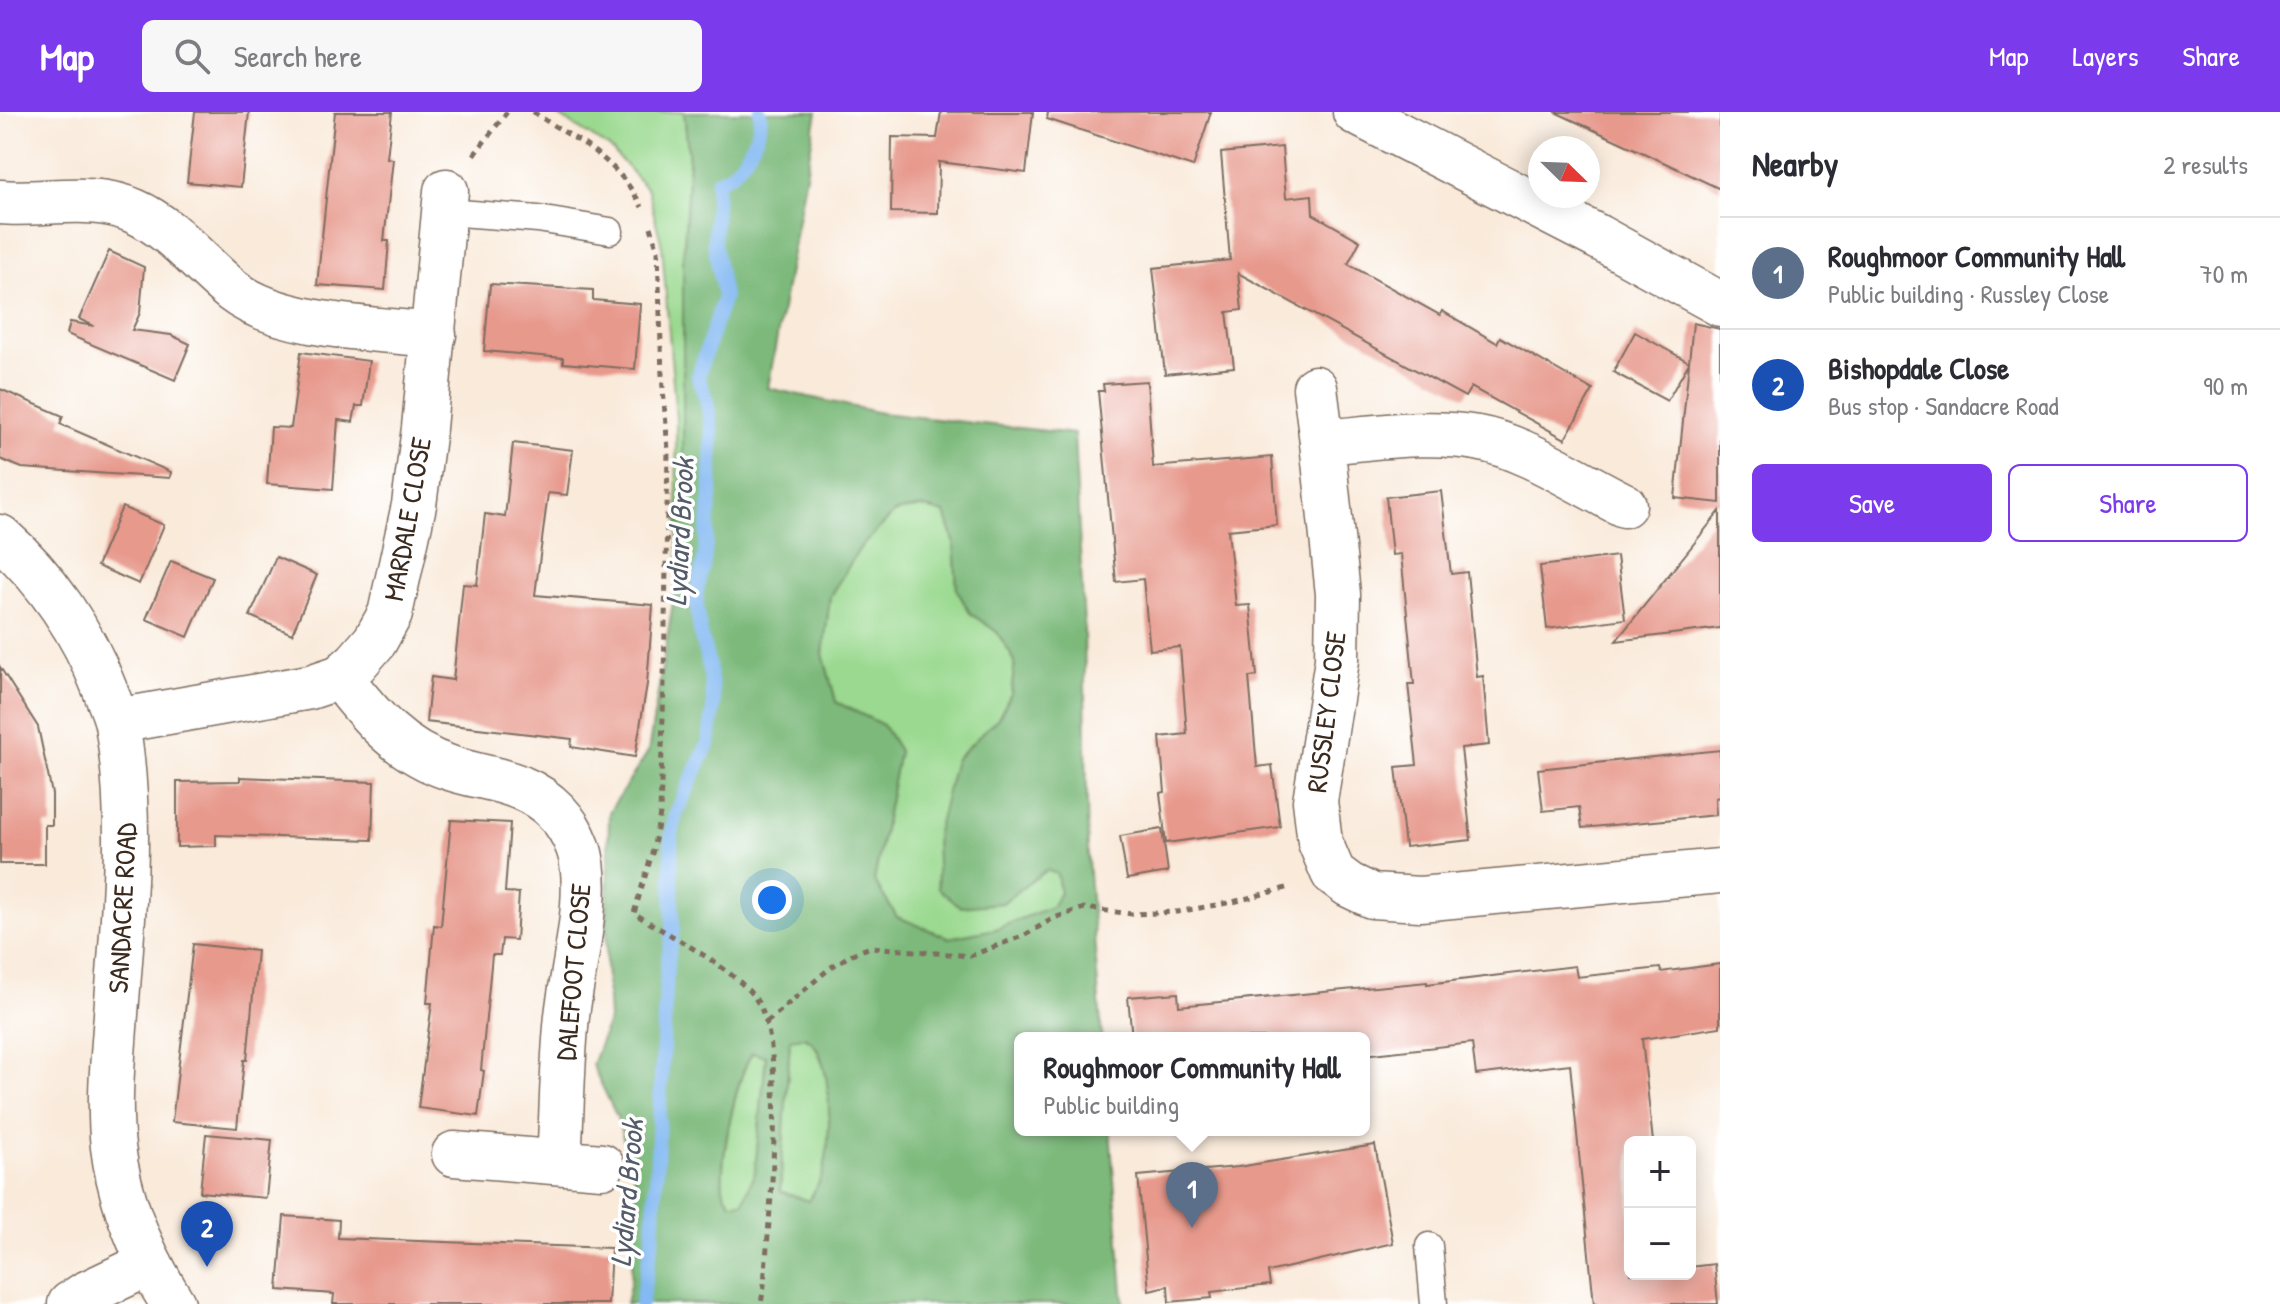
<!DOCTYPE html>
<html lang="en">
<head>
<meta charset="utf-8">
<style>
	:root { --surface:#fff; --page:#f7f7f7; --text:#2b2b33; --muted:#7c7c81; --line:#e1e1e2; --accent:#7c3aed }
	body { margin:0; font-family:"Patrick Hand",sans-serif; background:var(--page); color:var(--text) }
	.controls { position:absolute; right:24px; bottom:24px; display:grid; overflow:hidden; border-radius:12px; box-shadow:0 4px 20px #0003 }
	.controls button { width:72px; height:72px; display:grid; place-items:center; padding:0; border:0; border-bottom:2px solid var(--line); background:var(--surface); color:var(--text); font:40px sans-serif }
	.compass { position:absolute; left:1528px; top:24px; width:72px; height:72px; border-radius:50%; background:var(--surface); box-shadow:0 4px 20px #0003; rotate:113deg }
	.you { position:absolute; left:772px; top:788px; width:28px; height:28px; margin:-20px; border:6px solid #fff; border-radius:50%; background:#1a73e8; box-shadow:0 0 0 12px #1a73e833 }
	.badge { display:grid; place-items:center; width:52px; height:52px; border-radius:50%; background:var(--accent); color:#fff; font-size:26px; font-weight:700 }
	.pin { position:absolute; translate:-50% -66px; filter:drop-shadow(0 2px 4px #0008) }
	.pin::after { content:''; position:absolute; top:42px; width:28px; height:24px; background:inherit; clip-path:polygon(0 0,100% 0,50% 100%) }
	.popup { position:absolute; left:1014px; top:920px; width:356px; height:104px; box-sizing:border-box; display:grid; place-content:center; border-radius:12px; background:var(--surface); filter:drop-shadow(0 2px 6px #0005); font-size:26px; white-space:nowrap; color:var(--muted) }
	.popup b { font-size:30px; color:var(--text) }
	.popup::after { content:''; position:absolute; left:50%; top:100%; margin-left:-16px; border:16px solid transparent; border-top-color:var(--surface) }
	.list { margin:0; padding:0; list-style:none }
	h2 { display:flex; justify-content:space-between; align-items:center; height:104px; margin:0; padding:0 32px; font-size:34px }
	h2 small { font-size:26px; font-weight:400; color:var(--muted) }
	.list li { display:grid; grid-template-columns:52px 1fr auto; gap:24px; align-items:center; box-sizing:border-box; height:112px; padding:0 32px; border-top:2px solid var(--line) }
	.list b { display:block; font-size:30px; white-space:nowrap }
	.list p { margin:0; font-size:26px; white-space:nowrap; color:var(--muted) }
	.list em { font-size:26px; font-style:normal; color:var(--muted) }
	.actions { display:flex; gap:16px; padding:24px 32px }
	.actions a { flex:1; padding:18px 0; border:2px solid var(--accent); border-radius:12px; text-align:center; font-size:28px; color:var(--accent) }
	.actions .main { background:var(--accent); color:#fff }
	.icon { flex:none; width:44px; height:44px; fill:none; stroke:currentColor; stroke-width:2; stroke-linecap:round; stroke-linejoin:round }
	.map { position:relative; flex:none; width:1720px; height:1192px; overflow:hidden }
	header { display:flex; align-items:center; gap:48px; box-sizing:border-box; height:112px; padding:0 40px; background:var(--accent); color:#fff }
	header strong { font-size:38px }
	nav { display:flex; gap:44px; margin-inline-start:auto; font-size:28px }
	.search { width:560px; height:72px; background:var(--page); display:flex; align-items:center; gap:20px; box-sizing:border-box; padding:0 28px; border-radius:12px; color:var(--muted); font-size:30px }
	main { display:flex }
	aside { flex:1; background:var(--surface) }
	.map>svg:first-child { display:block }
	.green { fill:#9ad98f; stroke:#6a8256; stroke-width:2 }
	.forest { fill:#7bb97a; stroke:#5b724c; stroke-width:2; fill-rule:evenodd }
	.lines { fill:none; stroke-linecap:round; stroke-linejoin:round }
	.stream { stroke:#84b9f3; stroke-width:14 }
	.building { fill:#e7998c }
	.lane-casing { stroke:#7e6d60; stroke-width:29 }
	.street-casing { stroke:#7e6d60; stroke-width:47 }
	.secondary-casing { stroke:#7e6d60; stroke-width:47 }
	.path { stroke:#7e6d60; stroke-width:5; stroke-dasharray:6 6; stroke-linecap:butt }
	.lane { stroke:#fff; stroke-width:26 }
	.street { stroke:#fff; stroke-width:44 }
	.secondary { stroke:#fff; stroke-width:44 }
	.labels { text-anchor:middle; stroke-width:7; stroke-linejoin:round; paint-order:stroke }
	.street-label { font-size:28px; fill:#3b2a1e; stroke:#fff }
	.water-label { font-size:30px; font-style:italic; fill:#555c69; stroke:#fff }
</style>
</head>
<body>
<header>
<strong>Map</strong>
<div class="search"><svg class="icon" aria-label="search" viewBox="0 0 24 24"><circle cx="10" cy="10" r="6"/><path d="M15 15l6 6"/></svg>Search here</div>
<nav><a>Map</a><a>Layers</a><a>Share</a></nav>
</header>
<main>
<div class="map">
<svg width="1720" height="1192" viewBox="0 0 1720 1192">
	<rect width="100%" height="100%" fill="#fff"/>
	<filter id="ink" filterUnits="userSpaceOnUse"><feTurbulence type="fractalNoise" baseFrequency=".0125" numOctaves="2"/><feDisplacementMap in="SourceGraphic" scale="16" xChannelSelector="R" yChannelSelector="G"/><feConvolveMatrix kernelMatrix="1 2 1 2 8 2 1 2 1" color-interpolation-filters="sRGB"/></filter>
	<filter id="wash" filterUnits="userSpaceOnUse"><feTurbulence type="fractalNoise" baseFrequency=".006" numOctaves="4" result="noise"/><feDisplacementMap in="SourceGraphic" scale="32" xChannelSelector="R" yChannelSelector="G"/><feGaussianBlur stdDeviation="1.8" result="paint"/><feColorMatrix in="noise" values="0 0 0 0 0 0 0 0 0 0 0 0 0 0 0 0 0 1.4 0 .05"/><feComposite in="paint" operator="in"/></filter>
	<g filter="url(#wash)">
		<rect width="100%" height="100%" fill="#f9eada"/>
		<g class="green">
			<polygon points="553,0 684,0 689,49 683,152 683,346 678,461 676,307 662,134 648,78 611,37"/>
			<polygon points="922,395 945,401 954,429 957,478 970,501 997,520 1015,549 1011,582 999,605 955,648 1002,791 1046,758 1057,761 1061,781 1051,795 996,817 949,826 897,805 874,769 899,639 883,613 836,590 823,542 830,484 860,436 895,400"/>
			<path d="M804 925 812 928C834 965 834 1020 823 1060 820 1070 814 1080 809 1089L780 1080 790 926Z"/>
			<path d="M752 941 766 943 755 1060 743 1091H731C728 1086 723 1081 723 1075 721 1044 736 967 752 941Z"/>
		</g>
		<path class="forest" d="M684 0H817L768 276 881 301 1074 322 1084 515 1088 748 1102 926H1020V1018H1110L1124 1192H626L631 1168 636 1072 617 1005 592 953 609 907 606 853 609 700 648 640 678 461 683 346V152L689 49ZM922 395 945 401 954 429 957 478 970 501 997 520 1015 549 1011 582 999 605 955 648 936 724 938 777 961 795 1002 791 1046 758 1057 762 1060 781 1051 795 996 817 949 826 897 805 874 769 899 639 883 613 836 590 823 542 830 484 860 436 895 400ZM804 925C836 937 831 1033 823 1061 820 1070 813 1080 809 1089L780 1079 790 927ZM752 941 766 944 755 1060 743 1090 731 1091C728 1086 723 1081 723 1075 720 1045 736 966 752 941Z"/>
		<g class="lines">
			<path class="stream" d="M641 1192 653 1125 667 854 673 816 671 725 676 701 709 630 714 591 709 554 700 520 696 483 704 450 711 384 712 320 707 290 698 264 724 185 714 130 717 69C723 66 730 64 734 59 746 47 764 18 760 0"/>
		</g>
		<g id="blocks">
			<g class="building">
				<polygon points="195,0 249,0 241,75 187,70"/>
				<polygon points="335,0 392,0 387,46 393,47 384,129 389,129 385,178 317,173"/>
				<polygon points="941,0 1033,0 1026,61 939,50 938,101 891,100 892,25 937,26"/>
				<polygon points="1048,0 1211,0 1193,55 1047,7"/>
				<polygon points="1555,0 1720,0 1720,77 1661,49"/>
				<polygon points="1282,35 1286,86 1312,83 1313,102 1360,129 1348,152 1440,203 1442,199 1497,231 1500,225 1593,278 1565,327 1471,275 1465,285 1238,161 1242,198 1227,200 1234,255 1165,262 1153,156 1230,148 1221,41"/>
				<polygon points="109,139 144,155 140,201 132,218 171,223 190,232 175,268 67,222 70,210 94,214 79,207"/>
				<polygon points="490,172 593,178 593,188 640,192 635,257 563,251 563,246 484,239"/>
				<polygon points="1693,211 1720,217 1720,391 1675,386 1689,251 1667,289 1613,260 1635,220 1689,250"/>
				<polygon points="301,240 369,249 363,294 356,294 353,310 338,308 333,377 267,372 271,315 291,316"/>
				<polygon points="1147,269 1153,355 1272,345 1277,413 1228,418 1236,494 1250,493 1257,564 1249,565 1257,655 1272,653 1280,715 1166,731 1160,681 1165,680 1160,625 1187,622 1180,535 1150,538 1143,467 1116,470 1098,279 1104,279 1103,272"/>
				<polygon points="0,277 63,304 60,312 171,360 170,366 22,356 0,347"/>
				<polygon points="513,331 573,338 567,383 548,381 535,483 653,493 647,572 635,645 571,635 572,627 426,610 431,565 453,568 463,472 477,473 485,402 505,405"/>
				<polygon points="1441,379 1451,462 1467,460 1477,565 1483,564 1489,633 1461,636 1471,728 1405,735 1396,655 1417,653 1408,572 1414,572 1401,442 1392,443 1386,385"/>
				<polygon points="122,395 164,413 139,472 97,454"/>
				<polygon points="1720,399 1720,516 1616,529"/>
				<polygon points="1617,444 1625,507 1547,517 1540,454"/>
				<polygon points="276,445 317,463 292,522 250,504"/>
				<polygon points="171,449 213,466 188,525 146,507"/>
				<polygon points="0,555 38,615 52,682 52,713 45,713 45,752 0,752"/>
				<polygon points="1720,638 1720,685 1715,686 1716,703 1582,716 1579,695 1543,699 1538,657"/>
				<polygon points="240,665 374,670 372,728 216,723 216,734 177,735 177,670 240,669"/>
				<polygon points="451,708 510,711 505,780 519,781 516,828 502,827 500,843 492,843 481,958 484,959 478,1004 418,996 432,891 427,891 434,813 441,814"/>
				<polygon points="1162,717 1168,760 1127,767 1120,724"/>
				<polygon points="193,832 257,839 247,948 244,948 237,1016 172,1010"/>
				<polygon points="1720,852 1720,915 1642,927 1653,1030 1630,1030 1630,1162 1690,1162 1690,1155 1714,1152 1718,1192 1594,1192 1570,952 1476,963 1472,931 1364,943 1364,926 1132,926 1128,885 1178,881 1179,894 1427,870 1427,872 1575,854 1577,865 1660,856 1661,860"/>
				<polygon points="206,1022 272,1028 266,1086 200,1080"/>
				<polygon points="1375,1033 1393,1131 1268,1160 1270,1173 1211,1180 1212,1186 1169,1190 1168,1174 1149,1178 1138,1064 1238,1055"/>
				<polygon points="284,1104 339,1108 338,1126 611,1136 608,1192 333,1192 334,1182 278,1178"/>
			</g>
		</g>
	</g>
	<g filter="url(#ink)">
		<use href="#blocks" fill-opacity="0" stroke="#7e6d60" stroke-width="2"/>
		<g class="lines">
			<g class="lane-casing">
				<g id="lane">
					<polyline points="446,100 538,107 610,119"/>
					<polyline points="1429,1134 1434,1192"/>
				</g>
			</g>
			<g class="street-casing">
				<g id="street">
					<path d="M0 90C44 94 92 80 134 99 173 116 200 153 233 179 279 215 377 217 434 223"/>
					<polyline points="1315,276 1322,330"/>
					<path d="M1624 393C1581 372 1524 334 1477 326 1427 317 1373 326 1322 330L1338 482 1337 548 1315 689 1320 730 1333 761 1349 773 1372 784 1420 787 1720 759"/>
					<path d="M0 425C47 466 83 520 105 578 109 589 115 601 117 612 134 708 123 806 116 902 113 946 108 991 113 1035 120 1092 143 1144 173 1192"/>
					<path d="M340 565C371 605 400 640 450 656 473 664 498 666 521 676 548 687 568 708 578 735 594 778 572 858 567 904 562 952 562 1002 559 1050"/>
					<polyline points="117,609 310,575 340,565 356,551 375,529 390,502 414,393 424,316 446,79"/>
					<polyline points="454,1042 602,1054"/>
					<polyline points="70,1192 85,1182 148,1152"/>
				</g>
			</g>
			<g class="secondary-casing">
				<polyline id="secondary" points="1355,0 1598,125 1720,192"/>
			</g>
			<g class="path">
				<path d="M533 0C579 31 614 43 642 95"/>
				<polyline points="474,43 507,0"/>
				<path d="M651 115 658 139 662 264 668 338 664 570 660 702 653 738 634 801C669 824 734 855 757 889 789 937 768 1111 764 1173L761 1192"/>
				<polyline points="767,910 830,856 852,842 871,835 970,844 1025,823 1054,806 1084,796 1132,802 1177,800 1233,790 1290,775"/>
			</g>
			<use href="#lane" class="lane"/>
			<use href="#street" class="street"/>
			<use href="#secondary" class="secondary"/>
		</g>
	</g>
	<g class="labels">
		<g class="street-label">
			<text transform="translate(407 407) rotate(-80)" y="10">MARDALE CLOSE</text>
			<text transform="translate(1326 600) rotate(-83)" y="10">RUSSLEY CLOSE</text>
			<text transform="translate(122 796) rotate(-87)" y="10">SANDACRE ROAD</text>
			<text transform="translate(573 860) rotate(-85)" y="10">DALEFOOT CLOSE</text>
		</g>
		<g class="water-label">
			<text transform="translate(680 420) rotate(-87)" y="10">Lydiard Brook</text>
			<text transform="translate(627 1081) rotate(-85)" y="10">Lydiard Brook</text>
		</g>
	</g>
</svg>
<div class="controls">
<button>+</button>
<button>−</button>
</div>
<svg class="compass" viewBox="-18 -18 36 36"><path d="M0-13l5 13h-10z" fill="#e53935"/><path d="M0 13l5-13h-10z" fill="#7c7c81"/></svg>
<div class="you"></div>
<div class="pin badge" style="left:1192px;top:1116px;background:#5c6f8a">1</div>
<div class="popup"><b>Roughmoor Community Hall</b>Public building</div>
<div class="pin badge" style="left:207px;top:1155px;background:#1a4fb4">2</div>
</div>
<aside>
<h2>Nearby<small>2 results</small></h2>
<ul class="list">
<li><span class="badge" style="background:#5c6f8a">1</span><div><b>Roughmoor Community Hall</b><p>Public building · Russley Close</p></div><em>70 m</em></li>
<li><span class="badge" style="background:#1a4fb4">2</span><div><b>Bishopdale Close</b><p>Bus stop · Sandacre Road</p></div><em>90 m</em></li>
</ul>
<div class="actions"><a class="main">Save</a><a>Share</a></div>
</aside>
</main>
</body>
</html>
